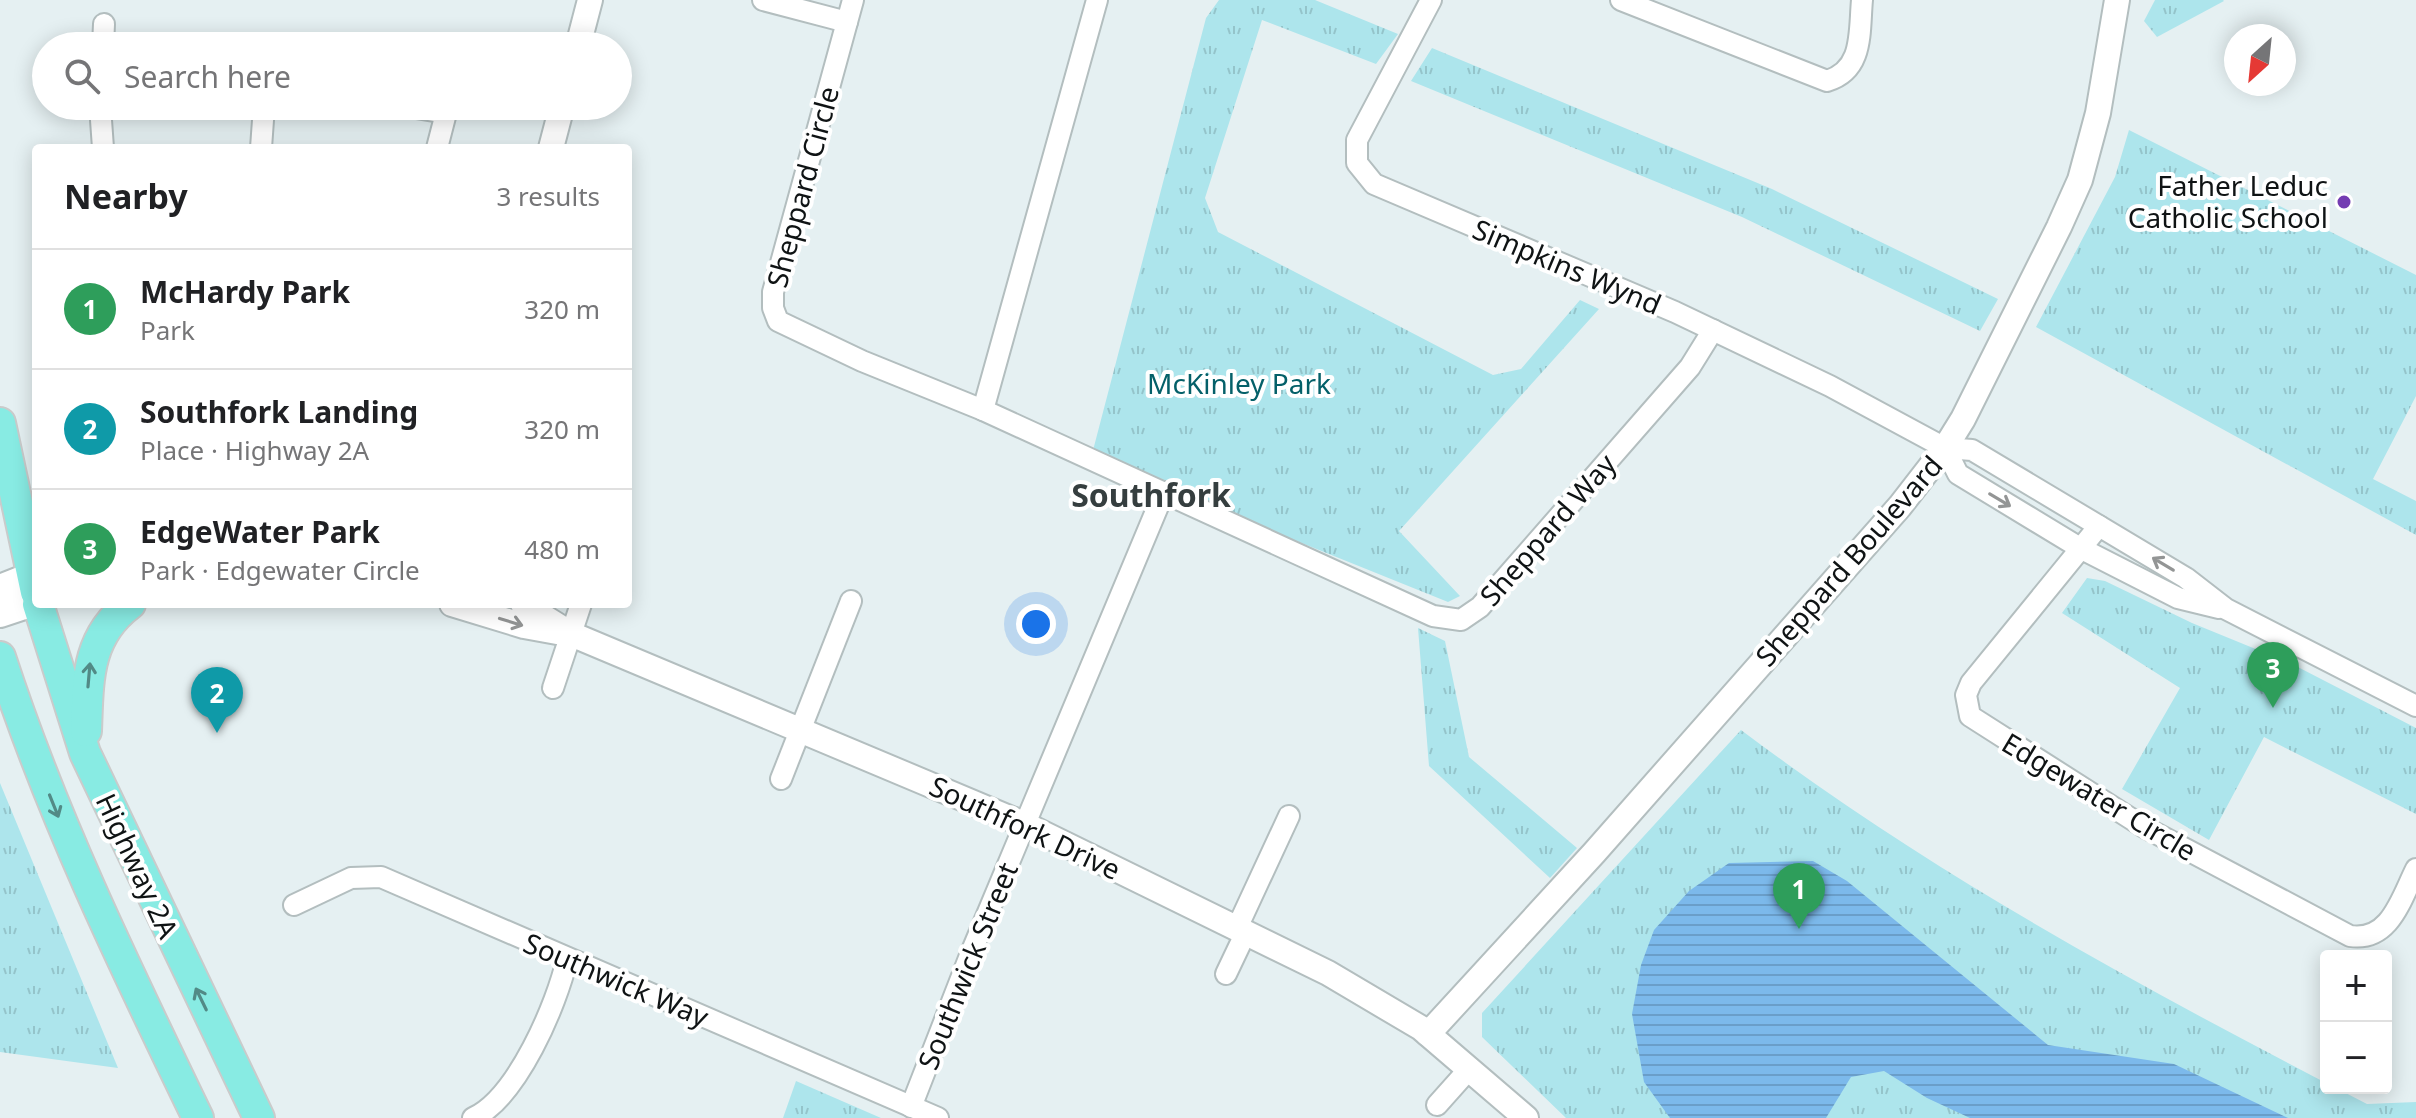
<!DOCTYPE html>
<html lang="en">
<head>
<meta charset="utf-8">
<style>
	:root { --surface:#fff; --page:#f6f6f6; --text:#202124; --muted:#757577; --line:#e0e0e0; --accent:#1a73e8 }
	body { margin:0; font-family:"Noto Sans",sans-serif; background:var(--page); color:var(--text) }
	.controls { position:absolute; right:24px; bottom:24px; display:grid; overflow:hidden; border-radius:8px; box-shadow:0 4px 20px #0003 }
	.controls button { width:72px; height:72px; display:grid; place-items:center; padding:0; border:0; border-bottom:2px solid var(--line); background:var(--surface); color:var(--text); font:40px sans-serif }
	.compass { position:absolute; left:2224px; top:24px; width:72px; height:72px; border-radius:50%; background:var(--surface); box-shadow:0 4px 20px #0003; rotate:207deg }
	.you { position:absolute; left:1036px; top:624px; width:28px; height:28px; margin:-20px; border:6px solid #fff; border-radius:50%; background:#1a73e8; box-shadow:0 0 0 12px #1a73e833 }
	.badge { display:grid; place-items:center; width:52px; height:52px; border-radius:50%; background:var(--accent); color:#fff; font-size:26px; font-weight:700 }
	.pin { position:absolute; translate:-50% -66px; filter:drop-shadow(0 2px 4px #0008) }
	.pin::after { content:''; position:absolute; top:42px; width:28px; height:24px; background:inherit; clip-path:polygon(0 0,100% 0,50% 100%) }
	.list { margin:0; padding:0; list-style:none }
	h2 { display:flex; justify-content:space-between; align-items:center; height:104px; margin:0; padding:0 32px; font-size:34px }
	h2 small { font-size:26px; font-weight:400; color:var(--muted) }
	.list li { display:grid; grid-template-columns:52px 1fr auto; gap:24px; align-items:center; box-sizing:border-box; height:120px; padding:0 32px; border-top:2px solid var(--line) }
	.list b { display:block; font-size:30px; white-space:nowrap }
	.list p { margin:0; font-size:26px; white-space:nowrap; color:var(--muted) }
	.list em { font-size:26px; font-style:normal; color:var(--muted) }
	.icon { flex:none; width:44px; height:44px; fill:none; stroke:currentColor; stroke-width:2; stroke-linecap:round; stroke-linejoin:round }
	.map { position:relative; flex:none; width:2416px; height:1118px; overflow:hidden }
	.search { position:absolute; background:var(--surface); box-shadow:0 4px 20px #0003; left:32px; top:32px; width:600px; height:88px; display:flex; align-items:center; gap:20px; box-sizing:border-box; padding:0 28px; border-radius:44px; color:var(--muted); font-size:30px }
	.panel { position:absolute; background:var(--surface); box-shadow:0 4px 20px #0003; left:32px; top:144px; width:600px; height:464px; border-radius:8px }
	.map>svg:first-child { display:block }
	.park { fill:url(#park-tufts) }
	.water { fill:url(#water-rules) }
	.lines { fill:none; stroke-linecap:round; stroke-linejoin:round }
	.minor-casing { stroke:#b3bebf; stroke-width:24 }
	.tertiary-casing { stroke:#b3bebf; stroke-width:28 }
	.secondary-casing { stroke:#b3bebf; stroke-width:32 }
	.primary-casing { stroke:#cacbcb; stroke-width:34 }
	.minor { stroke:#fff; stroke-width:20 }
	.tertiary { stroke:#fff; stroke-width:24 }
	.secondary { stroke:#fff; stroke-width:28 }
	.primary { stroke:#88ebe3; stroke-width:30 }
	.oneway { stroke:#939595 }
	.oneway2 { stroke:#528a86 }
	.poi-dot { fill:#743cb2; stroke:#fff; stroke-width:3 }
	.labels { text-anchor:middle; stroke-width:8; stroke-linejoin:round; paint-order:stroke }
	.poi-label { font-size:28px; fill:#0f1314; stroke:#fff; text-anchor:end }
	.street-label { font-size:28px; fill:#0f1314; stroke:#fff }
	.park-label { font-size:28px; fill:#046069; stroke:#fff }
	.quarter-label { font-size:32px; font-weight:bold; fill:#353e3f; stroke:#fff }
</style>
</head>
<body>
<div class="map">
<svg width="2416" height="1118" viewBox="0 0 2416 1118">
	<defs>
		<pattern id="park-tufts" width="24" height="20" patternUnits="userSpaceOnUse" patternTransform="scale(2)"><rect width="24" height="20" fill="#ade5ec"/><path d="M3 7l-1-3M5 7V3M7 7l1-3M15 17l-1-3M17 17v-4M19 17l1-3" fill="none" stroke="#94c4ca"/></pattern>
		<pattern id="water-rules" width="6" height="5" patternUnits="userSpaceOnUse" patternTransform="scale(2)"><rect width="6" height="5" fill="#7cb9eb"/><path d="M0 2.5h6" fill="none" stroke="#6a9ec9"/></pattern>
	</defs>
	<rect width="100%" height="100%" fill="#e5f0f2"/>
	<g class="park">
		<polygon points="1219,0 1315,0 1398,34 1376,64 1262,20 1205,198 1218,232 1493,375 1521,369 1580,300 1599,309 1399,531 1460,596 1448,602 1091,458 1206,18"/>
		<polygon points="2155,0 2223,0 2224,1 2157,37 2144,21"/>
		<polygon points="1432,48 1772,189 1998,299 1980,331 1742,217 1411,81"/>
		<polygon points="2129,130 2416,275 2416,396 2373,479 2416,501 2416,535 2036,327 2115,177"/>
		<polygon points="2087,578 2105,581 2192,623 2292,664 2416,728 2416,814 2264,737 2209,840 2122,789 2180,688 2062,613"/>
		<polygon points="1418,628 1445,641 1469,757 1577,848 1550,878 1429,766"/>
		<path d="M1741 730C1927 870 2121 976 2326 1083V1088H2336L2367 1104 2416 1102V1118H1566L1482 1037V1013Z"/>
		<polygon points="0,783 118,1068 0,1052"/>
		<polygon points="796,1081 881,1118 783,1118"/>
	</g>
	<polygon class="water" points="1813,861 1847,881 2048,1045 2174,1064 2288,1118 1970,1118 1927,1098 1884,1071 1851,1077 1826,1118 1670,1118 1644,1082 1632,1014 1641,965 1654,930 1689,891 1729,863"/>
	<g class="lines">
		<g class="minor-casing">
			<g id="minor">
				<polyline points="763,0 847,22"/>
				<polyline points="853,0 773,292 773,308 778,321 862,361 983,410 1433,616 1461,620 1480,607 1690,367 1713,330"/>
				<polyline points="1431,0 1357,140 1357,163 1374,184 1675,312 1830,386 1945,448 1972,450 2186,578 2226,609 2416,706"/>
				<path d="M1621 0 1827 81C1864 70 1859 32 1862 0"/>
				<polyline points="103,46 104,24"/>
				<polyline points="100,106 103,148"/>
				<polyline points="404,106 446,113 437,148"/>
				<polyline points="261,148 264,106"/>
				<polyline points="983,410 1097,0"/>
				<polyline points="1945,448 1958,474 2080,548 2178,598 2219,608"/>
				<path d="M2099 526 1971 683 1966 695 1970 716 2144 827 2350 936C2390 942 2401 899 2416 869"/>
				<polyline points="553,688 581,604"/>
				<polyline points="781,779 851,601"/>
				<polyline points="294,905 351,878 381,877 938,1118"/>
				<polyline points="1237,928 1289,816"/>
				<polyline points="1226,974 1246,932"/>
				<polyline points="1437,1105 1470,1068"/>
				<polyline points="911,1107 971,953 1164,492"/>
				<path d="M473 1118C517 1098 557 1004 567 959"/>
			</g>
		</g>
		<g class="tertiary-casing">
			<g id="tertiary">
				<polyline points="578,46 590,0"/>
				<polyline points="551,148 562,106"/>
				<polyline points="452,604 524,626 557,632"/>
				<polyline points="523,604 571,634 1026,825 1328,973 1421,1028 1526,1118"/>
				<polyline points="1428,1034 1594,853 1900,506 1945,448 1963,419 2059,227 2080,180 2098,113 2117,0"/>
			</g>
		</g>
		<g class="secondary-casing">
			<g id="secondary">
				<polyline points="0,589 33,576"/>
				<polyline points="0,613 36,601"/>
			</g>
		</g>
		<g class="primary-casing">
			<g id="primary">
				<polyline points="0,423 36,592"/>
				<polyline points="38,604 85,753 259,1118"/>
				<path d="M0 657C52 817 125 967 198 1118"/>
				<path d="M86 731C88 681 86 637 130 604"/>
			</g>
		</g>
		<use href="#minor" class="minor"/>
		<use href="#tertiary" class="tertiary"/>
		<use href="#secondary" class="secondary"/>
		<use href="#primary" class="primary"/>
	</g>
	<defs><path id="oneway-shaft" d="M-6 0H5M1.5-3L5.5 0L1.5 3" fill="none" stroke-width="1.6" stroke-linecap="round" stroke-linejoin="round" transform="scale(2)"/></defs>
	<g class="oneway">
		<use href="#oneway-shaft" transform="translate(2000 500) rotate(31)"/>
		<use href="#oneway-shaft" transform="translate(2163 564) rotate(-149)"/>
		<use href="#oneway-shaft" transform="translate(511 622) rotate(17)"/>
	</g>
	<g class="oneway2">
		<use href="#oneway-shaft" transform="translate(89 675) rotate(-85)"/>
		<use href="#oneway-shaft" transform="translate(54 806) rotate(68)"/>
		<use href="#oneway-shaft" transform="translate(201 999) rotate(-116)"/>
	</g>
	<circle class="poi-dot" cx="2344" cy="202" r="8"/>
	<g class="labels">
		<g class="poi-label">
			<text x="2328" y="196">Father Leduc<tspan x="2328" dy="32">Catholic School</tspan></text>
		</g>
		<g class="street-label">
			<text transform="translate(803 187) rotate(-75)" y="10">Sheppard Circle</text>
			<text transform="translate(1567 267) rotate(23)" y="10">Simpkins Wynd</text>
			<text transform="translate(1548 530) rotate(-49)" y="10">Sheppard Way</text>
			<text transform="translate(1849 561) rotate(-49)" y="10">Sheppard Boulevard</text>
			<text transform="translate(2099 797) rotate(31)" y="10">Edgewater Circle</text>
			<text transform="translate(1025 828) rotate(25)" y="10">Southfork Drive</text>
			<text transform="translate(137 866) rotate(65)" y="10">Highway 2A</text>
			<text transform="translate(968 966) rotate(-68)" y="10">Southwick Street</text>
			<text transform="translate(616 980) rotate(23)" y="10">Southwick Way</text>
		</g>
		<g class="park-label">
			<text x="1239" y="394">McKinley Park</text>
		</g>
		<g class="quarter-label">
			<text x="1151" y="507">Southfork</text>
		</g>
	</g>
</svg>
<div class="controls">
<button>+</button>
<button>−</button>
</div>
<svg class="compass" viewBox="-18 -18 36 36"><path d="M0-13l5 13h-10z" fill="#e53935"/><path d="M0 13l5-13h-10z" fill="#757577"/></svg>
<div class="you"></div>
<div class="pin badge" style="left:1799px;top:929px;background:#2e9e5b">1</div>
<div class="pin badge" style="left:217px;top:733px;background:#0f9aa8">2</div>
<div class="pin badge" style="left:2273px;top:708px;background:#2e9e5b">3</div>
<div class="search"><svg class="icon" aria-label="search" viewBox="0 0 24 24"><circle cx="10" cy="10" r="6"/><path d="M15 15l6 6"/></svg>Search here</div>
<section class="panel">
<h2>Nearby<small>3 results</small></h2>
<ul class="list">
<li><span class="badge" style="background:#2e9e5b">1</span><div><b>McHardy Park</b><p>Park</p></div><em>320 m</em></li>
<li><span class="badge" style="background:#0f9aa8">2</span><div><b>Southfork Landing</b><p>Place · Highway 2A</p></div><em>320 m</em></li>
<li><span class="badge" style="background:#2e9e5b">3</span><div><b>EdgeWater Park</b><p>Park · Edgewater Circle</p></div><em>480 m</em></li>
</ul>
</section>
</div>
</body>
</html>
